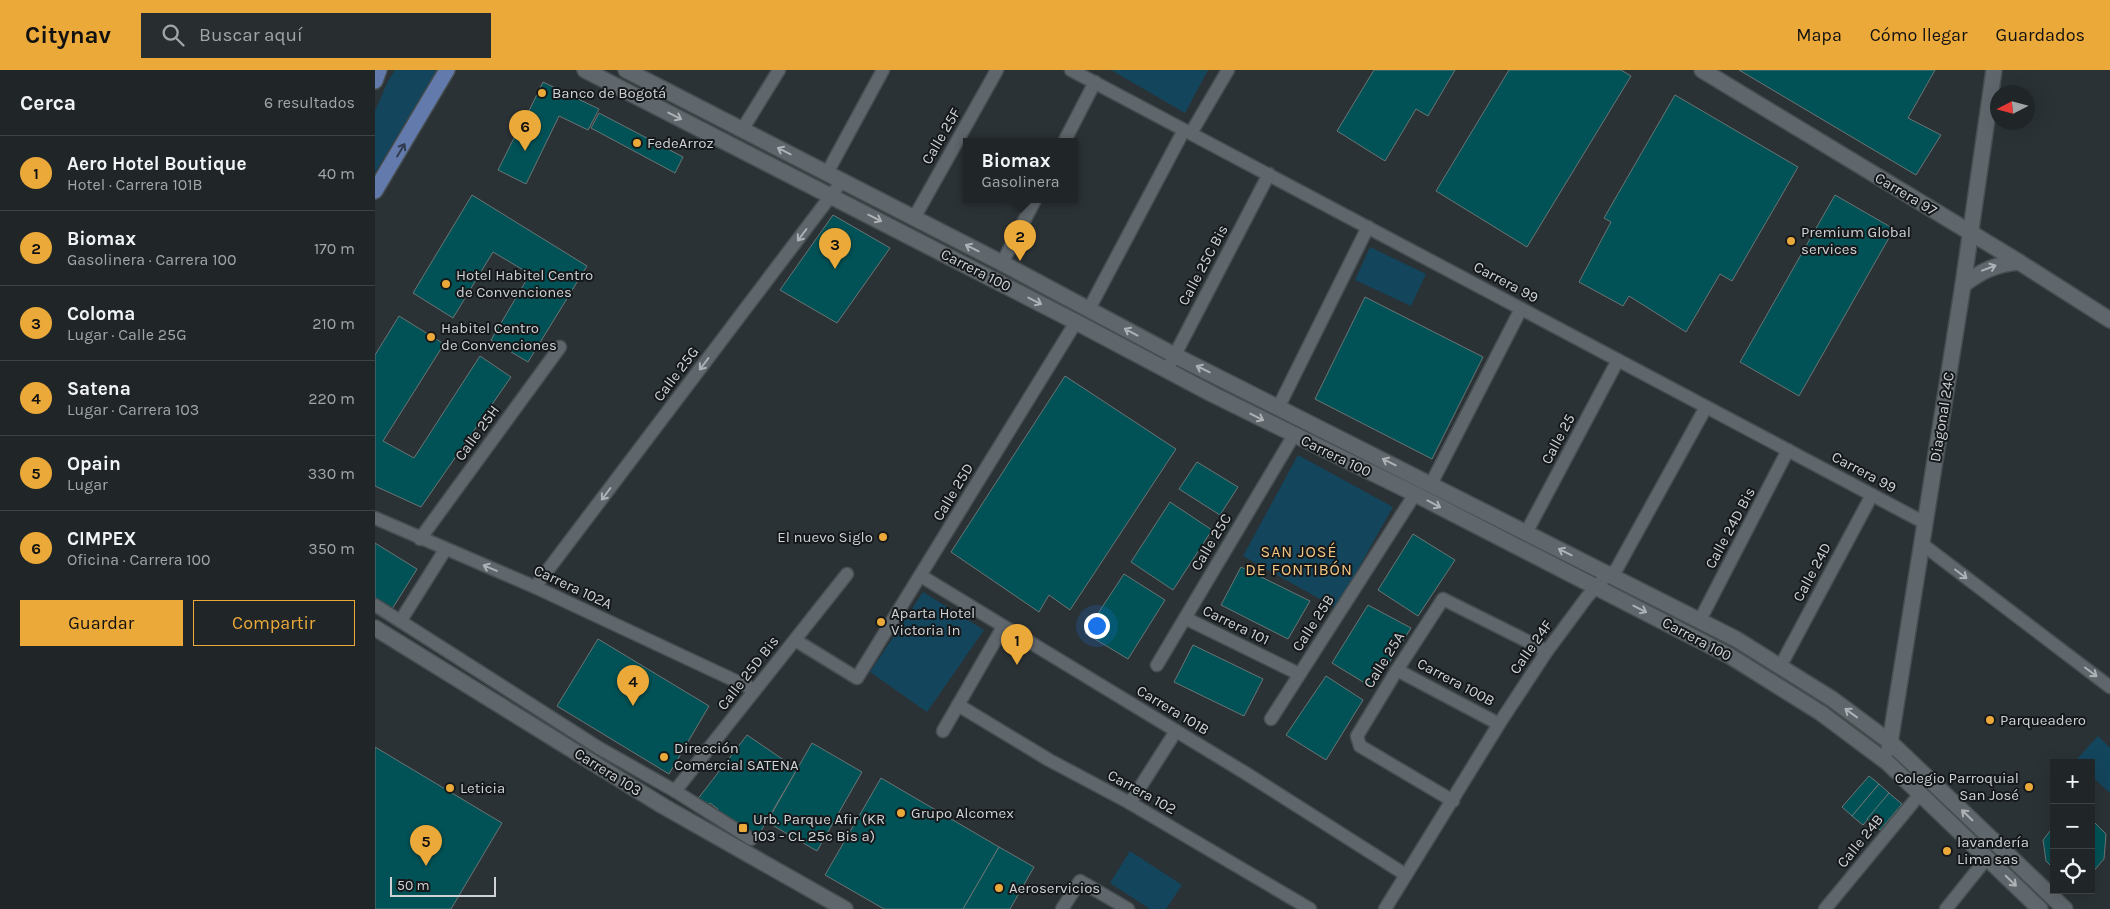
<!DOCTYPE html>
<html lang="es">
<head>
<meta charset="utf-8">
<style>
	:root { --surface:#202628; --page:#282e30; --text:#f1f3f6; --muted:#a2a5a8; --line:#3d4345; --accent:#eba93a }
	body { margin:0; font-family:Karla,sans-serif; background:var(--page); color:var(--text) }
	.controls { position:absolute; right:15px; bottom:15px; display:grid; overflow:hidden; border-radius:0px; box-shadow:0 5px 20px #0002 }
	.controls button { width:45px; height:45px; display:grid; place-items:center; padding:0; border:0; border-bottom:1px solid var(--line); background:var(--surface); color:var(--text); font:25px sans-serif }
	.compass { position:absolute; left:1615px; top:15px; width:45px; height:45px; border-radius:50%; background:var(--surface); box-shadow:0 5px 20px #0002; rotate:264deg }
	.scale { position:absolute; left:15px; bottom:12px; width:106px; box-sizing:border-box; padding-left:5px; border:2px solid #ced2d5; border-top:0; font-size:14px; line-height:18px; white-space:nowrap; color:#ced2d5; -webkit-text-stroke:4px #16191b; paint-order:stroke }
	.you { position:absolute; left:721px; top:555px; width:18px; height:18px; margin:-12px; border:4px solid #fff; border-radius:50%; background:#1a73e8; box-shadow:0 0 0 8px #1a73e833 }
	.badge { display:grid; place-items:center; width:32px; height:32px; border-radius:50%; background:var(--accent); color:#111; font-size:16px; font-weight:700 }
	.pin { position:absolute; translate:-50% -41px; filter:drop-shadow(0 1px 2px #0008) }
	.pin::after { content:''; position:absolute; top:26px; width:18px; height:15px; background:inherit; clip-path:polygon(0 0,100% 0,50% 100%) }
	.popup { position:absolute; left:588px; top:68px; width:115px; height:65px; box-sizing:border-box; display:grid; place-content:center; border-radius:0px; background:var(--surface); filter:drop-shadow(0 1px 4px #0005); font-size:16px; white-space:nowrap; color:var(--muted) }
	.popup b { font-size:19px; color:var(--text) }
	.popup::after { content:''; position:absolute; left:50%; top:100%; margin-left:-10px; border:10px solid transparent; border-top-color:var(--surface) }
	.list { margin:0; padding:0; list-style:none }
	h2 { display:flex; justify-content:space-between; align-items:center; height:65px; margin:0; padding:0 20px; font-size:21px }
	h2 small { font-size:16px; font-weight:400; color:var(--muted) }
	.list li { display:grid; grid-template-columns:32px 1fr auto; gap:15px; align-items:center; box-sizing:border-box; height:75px; padding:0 20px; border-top:1px solid var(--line) }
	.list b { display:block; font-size:19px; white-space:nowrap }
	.list p { margin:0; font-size:16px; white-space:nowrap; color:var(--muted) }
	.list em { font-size:16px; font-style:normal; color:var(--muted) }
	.actions { display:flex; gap:10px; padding:15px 20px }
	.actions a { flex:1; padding:11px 0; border:1px solid var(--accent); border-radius:0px; text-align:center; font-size:18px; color:var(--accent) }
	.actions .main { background:var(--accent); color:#111 }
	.icon { flex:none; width:28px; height:28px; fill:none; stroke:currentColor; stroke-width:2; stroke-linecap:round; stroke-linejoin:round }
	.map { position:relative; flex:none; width:1735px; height:839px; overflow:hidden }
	header { display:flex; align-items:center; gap:30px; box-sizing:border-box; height:70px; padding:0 25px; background:var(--accent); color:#111 }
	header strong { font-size:24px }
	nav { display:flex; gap:28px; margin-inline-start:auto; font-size:18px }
	.search { width:350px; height:45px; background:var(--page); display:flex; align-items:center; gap:12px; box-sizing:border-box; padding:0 18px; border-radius:0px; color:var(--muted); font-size:19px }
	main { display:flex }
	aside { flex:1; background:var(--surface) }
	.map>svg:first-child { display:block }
	.green { fill:#13455c }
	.building { fill:#005256; stroke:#6a7575 }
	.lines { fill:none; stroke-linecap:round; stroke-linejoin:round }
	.street-casing { stroke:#474e51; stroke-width:15 }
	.secondary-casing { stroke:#474e51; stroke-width:18 }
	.primary-casing { stroke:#474e51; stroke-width:18 }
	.street { stroke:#5f676c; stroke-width:12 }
	.secondary { stroke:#5f676c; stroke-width:15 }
	.primary { stroke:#637bac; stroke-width:15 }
	.oneway { stroke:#adb2b6 }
	.oneway2 { stroke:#313b4e }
	.poi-dot { fill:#eba93a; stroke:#16191b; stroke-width:2 }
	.labels { text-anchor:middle; stroke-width:4; stroke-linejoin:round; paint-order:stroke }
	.poi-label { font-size:15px; fill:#ced2d5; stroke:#16191b; text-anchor:start }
	.street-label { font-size:15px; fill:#ced2d5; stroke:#16191b }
	.neighbourhood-label { font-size:16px; letter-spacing:1px; fill:#f4c683; stroke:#16191b }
</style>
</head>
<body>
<header>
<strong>Citynav</strong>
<div class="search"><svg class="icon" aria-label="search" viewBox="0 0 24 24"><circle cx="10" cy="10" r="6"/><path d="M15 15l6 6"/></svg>Buscar aquí</div>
<nav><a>Mapa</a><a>Cómo llegar</a><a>Guardados</a></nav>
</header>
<main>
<aside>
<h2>Cerca<small>6 resultados</small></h2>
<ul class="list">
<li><span class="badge">1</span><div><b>Aero Hotel Boutique</b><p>Hotel · Carrera 101B</p></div><em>40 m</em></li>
<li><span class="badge">2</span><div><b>Biomax</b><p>Gasolinera · Carrera 100</p></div><em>170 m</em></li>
<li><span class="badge">3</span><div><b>Coloma</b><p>Lugar · Calle 25G</p></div><em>210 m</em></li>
<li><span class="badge">4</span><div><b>Satena</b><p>Lugar · Carrera 103</p></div><em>220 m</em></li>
<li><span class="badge">5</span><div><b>Opain</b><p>Lugar</p></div><em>330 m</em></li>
<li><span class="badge">6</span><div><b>CIMPEX</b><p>Oficina · Carrera 100</p></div><em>350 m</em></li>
</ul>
<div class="actions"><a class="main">Guardar</a><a>Compartir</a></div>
</aside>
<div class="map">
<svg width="1735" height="839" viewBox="0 0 1735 839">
	<rect width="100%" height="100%" fill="#2b3236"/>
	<g class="green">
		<polygon points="20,0 62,0 0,103 0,41 13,11"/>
		<polygon points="736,0 833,0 810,43"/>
		<polygon points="995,177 1051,204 1036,236 980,210"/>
		<polygon points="923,385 1018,437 961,538 868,486"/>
		<polygon points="548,522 609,560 552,642 495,602"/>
		<polygon points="1723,666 1735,678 1735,723 1716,706 1716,693 1702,693 1700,691"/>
		<polygon points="755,781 807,815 791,839 775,839 735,813"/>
	</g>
	<g class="building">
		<polygon points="999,0 1080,0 1053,46 1041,39 1010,91 962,61"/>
		<polygon points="1134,0 1246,0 1256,6 1152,177 1061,121"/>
		<polygon points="1364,0 1560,0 1533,48 1566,65 1541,105"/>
		<polygon points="168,12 224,39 213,60 184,46 151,114 123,100 144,58 152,62 158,50 151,47"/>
		<polygon points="1300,25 1423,97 1357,211 1345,204 1311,262 1254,226 1248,236 1204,212 1236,152 1229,148"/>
		<polygon points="224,43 308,87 300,103 216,58"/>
		<polygon points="97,125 212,196 153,292 116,270 155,204 118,182 78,248 38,223"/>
		<polygon points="1460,125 1519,159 1424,326 1365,292"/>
		<polygon points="458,145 515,178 462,253 405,220"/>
		<polygon points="990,227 1108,287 1057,389 940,329"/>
		<polygon points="24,246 69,274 8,371 39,388 105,286 136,307 46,437 0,416 0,285"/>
		<polygon points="690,306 801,379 695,540 674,525 664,542 576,482"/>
		<polygon points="822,392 863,417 845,445 804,419"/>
		<polygon points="795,432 837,460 798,520 756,492"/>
		<polygon points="1038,464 1080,490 1043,546 1003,520"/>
		<polygon points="0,473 42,499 17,539 0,528"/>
		<polygon points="866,497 935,531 913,569 846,535"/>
		<polygon points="749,504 790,530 753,589 710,563"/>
		<polygon points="993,535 1036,558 998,618 957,593"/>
		<polygon points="223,569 334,636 294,704 182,636"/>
		<polygon points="818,575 888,609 869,646 799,612"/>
		<polygon points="951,606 988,630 951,690 911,665"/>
		<polygon points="372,665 422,699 383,766 340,742 343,739 335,733 332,736 322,730"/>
		<polygon points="437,673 487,702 442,781 392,752"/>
		<polygon points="0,677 127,753 76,839 0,839"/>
		<polygon points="1494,706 1504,714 1477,746 1467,737"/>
		<polygon points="506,708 624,777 588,839 509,839 450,805"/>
		<polygon points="1504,714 1514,723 1488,755 1477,746"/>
		<polygon points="1514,723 1527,734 1505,760 1492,749"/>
		<polygon points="1716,749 1731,764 1729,789 1716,804"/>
		<polygon points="1679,756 1679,799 1671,791 1668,770"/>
		<polygon points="624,777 659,797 635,839 588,839"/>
	</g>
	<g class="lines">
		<g class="street-casing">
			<g id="street">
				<polyline points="696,0 1550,453"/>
				<polyline points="367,60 404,0"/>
				<polyline points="816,63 853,0"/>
				<polyline points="689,72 720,12"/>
				<polyline points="452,103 508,0"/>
				<polyline points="539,148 622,0"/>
				<polyline points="627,193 660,130"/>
				<polyline points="714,239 809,60"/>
				<polyline points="792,300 894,104"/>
				<polyline points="904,336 993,157"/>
				<polyline points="1056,414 1146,239"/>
				<polyline points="0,448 160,517 380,620"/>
				<polyline points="1151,463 1243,290"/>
				<polyline points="45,469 185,277"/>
				<polyline points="1547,474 1735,617"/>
				<polyline points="546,506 872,704 1031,805"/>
				<polyline points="160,517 467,111"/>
				<polyline points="0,535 224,678 300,721 376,769"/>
				<polyline points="810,548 924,604"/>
				<polyline points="26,550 70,480"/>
				<polyline points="1325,550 1413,380"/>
				<polyline points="420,570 482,608 701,252"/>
				<polyline points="782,595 919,365"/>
				<polyline points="1406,595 1497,425"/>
				<polyline points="1022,600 1124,654"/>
				<polyline points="583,635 674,690 755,733 935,839"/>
				<polyline points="896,649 1040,424"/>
				<polyline points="568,661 628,557"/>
				<polyline points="300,721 472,504"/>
				<polyline points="1078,731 985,676 982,666 1022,600 1068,529 1172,581"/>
				<polyline points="755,733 801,661"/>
				<polyline points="687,839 705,811 753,839"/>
				<polyline points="1010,839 1124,654 1172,581 1212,527 1233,504 1241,500 1331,337"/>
				<polyline points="1450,839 1545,724"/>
				<polyline points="1571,839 1612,788"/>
			</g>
		</g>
		<g class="secondary-casing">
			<g id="secondary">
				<polyline points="210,0 701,252 839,325 1040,424 1355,586 1446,643 1513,693 1665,839"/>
				<polyline points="251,0 627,193 799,285 1361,569 1457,629 1515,672 1690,839"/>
				<polyline points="1327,0 1644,192 1735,250"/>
				<path d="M1588 215C1606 201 1621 194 1644 192"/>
				<polyline points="0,558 288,736 470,839"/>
				<polyline points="1514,679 1588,215 1619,0"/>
			</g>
		</g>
		<g class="primary-casing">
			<g id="primary">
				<polyline points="0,11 4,0"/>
				<polyline points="0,121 72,0"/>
			</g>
		</g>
		<use href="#street" class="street"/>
		<use href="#secondary" class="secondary"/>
		<use href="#primary" class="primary"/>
	</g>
	<defs><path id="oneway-shaft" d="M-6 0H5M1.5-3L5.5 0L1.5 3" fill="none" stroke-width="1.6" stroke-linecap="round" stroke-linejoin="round" transform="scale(1.25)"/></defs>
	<g class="oneway">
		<use href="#oneway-shaft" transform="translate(300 46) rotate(27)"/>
		<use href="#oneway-shaft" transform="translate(409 81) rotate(-153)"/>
		<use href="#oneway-shaft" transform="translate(500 148) rotate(27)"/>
		<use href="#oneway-shaft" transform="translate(427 165) rotate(127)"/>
		<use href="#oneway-shaft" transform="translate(597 178) rotate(-153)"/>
		<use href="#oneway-shaft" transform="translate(1614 198) rotate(-21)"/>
		<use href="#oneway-shaft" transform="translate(660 231) rotate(27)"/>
		<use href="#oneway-shaft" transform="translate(756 262) rotate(-152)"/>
		<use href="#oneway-shaft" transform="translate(329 294) rotate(127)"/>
		<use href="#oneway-shaft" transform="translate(828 299) rotate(-154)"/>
		<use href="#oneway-shaft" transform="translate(882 347) rotate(27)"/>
		<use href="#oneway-shaft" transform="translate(1014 392) rotate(-153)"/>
		<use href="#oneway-shaft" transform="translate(231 424) rotate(127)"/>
		<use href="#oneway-shaft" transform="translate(1059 434) rotate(28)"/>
		<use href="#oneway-shaft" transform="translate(1190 482) rotate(-153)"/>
		<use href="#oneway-shaft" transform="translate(115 498) rotate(-157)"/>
		<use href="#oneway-shaft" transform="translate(1586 504) rotate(37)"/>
		<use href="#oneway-shaft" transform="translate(1265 539) rotate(27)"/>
		<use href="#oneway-shaft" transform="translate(1716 602) rotate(37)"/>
		<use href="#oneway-shaft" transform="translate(1476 643) rotate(-144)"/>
		<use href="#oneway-shaft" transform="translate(1592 745) rotate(-136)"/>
		<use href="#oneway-shaft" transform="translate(1636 811) rotate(44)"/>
	</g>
	<use class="oneway2" href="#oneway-shaft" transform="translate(26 80) rotate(-59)"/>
	<g class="poi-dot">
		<circle cx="167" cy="23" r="5"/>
		<circle cx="262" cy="73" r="5"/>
		<circle cx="1416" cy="171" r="5"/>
		<circle cx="71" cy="214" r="5"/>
		<circle cx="56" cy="267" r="5"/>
		<circle cx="508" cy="467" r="5"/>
		<circle cx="506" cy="552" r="5"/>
		<circle cx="1615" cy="650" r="5"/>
		<circle cx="289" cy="687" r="5"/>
		<circle cx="1654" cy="717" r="5"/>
		<circle cx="75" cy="718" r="5"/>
		<circle cx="526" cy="743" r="5"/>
		<rect x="363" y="753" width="10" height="10" rx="2.5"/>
		<circle cx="1572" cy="781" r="5"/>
		<circle cx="624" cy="818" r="5"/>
	</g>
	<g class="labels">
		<g class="poi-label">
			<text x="177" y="28">Banco de Bogotá</text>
			<text x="272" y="78">FedeArroz</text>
			<text x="1426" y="167">Premium Global<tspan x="1426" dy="17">services</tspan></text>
			<text x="81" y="210">Hotel Habitel Centro<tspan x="81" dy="17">de Convenciones</tspan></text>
			<text x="66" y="263">Habitel Centro<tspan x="66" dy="17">de Convenciones</tspan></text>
			<text x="498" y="472" text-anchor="end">El nuevo Siglo</text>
			<text x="516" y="548">Aparta Hotel<tspan x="516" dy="17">Victoria In</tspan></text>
			<text x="1625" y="655">Parqueadero</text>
			<text x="299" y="683">Dirección<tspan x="299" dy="17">Comercial SATENA</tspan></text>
			<text x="1644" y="713" text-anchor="end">Colegio Parroquial<tspan x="1644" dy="17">San José</tspan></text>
			<text x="85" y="723">Leticia</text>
			<text x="536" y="748">Grupo Alcomex</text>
			<text x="378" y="754">Urb. Parque Afir (KR<tspan x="378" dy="17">103 - CL 25c Bis a)</tspan></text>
			<text x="1582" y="777">lavandería<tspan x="1582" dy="17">Lima sas</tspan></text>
			<text x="634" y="823">Aeroservicios</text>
		</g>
		<g class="street-label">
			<text transform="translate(566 66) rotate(-60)" y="5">Calle 25F</text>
			<text transform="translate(1531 124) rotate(31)" y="5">Carrera 97</text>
			<text transform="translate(828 195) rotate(-62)" y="5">Calle 25C Bis</text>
			<text transform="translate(601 200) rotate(27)" y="5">Carrera 100</text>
			<text transform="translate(1131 212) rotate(28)" y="5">Carrera 99</text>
			<text transform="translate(301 304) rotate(-53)" y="5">Calle 25G</text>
			<text transform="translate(1567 347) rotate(-81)" y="5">Diagonal 24C</text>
			<text transform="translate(102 363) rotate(-54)" y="5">Calle 25H</text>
			<text transform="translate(1183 369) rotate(-62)" y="5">Calle 25</text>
			<text transform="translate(961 386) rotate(26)" y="5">Carrera 100</text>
			<text transform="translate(1489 402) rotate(28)" y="5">Carrera 99</text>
			<text transform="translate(578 422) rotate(-59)" y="5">Calle 25D</text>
			<text transform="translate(1355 458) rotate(-62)" y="5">Calle 24D Bis</text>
			<text transform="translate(836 472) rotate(-59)" y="5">Calle 25C</text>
			<text transform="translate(1437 502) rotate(-62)" y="5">Calle 24D</text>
			<text transform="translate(198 517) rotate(25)" y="5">Carrera 102A</text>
			<text transform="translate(938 553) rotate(-57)" y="5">Calle 25B</text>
			<text transform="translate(861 555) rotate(26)" y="5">Carrera 101</text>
			<text transform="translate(1322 569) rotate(28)" y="5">Carrera 100</text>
			<text transform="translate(1156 577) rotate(-55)" y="5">Calle 24F</text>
			<text transform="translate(1009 590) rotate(-58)" y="5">Calle 25A</text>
			<text transform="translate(373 603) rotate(-52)" y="5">Calle 25D Bis</text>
			<text transform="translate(1081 612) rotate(28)" y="5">Carrera 100B</text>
			<text transform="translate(798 640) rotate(31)" y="5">Carrera 101B</text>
			<text transform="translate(233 702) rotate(32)" y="5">Carrera 103</text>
			<text transform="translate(767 722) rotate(29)" y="5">Carrera 102</text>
			<text transform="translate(1485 771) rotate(-51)" y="5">Calle 24B</text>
		</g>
		<g class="neighbourhood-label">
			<text x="924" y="487">SAN JOSÉ<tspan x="924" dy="18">DE FONTIBÓN</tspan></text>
		</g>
	</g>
</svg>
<div class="controls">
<button>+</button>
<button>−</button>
<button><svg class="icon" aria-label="locate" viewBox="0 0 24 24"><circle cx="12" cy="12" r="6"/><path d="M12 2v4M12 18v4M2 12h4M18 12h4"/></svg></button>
</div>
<svg class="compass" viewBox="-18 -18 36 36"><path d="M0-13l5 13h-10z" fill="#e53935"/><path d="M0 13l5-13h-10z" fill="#a2a5a8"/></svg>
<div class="scale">50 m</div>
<div class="you"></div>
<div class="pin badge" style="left:642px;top:595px">1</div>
<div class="pin badge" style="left:645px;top:191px">2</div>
<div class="popup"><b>Biomax</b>Gasolinera</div>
<div class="pin badge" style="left:460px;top:199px">3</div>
<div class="pin badge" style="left:258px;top:636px">4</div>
<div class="pin badge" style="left:51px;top:796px">5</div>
<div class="pin badge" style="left:150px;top:81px">6</div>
</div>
</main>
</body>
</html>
